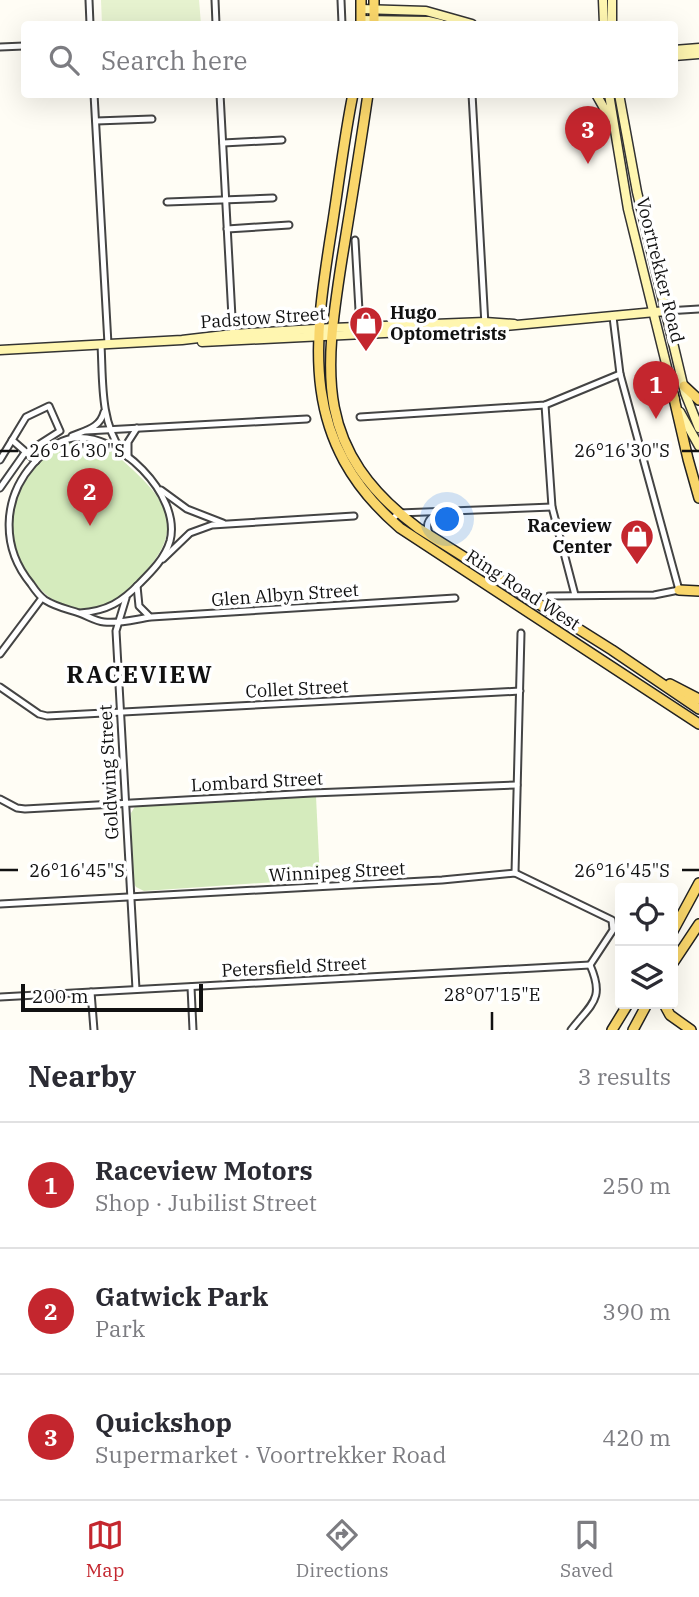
<!DOCTYPE html>
<html lang="en">
<head>
<meta charset="utf-8">
<style>
	:root { --surface:#fff; --page:#f7f7f7; --text:#2b2b33; --muted:#7c7c81; --line:#e1e1e2; --accent:#c4262e }
	body { margin:0; font-family:"IBM Plex Serif",serif; background:var(--page); color:var(--text) }
	.controls { position:absolute; right:21px; bottom:21px; display:grid; overflow:hidden; border-radius:7px; box-shadow:0 7px 28px #0002 }
	.controls button { width:63px; height:63px; display:grid; place-items:center; padding:0; border:0; border-bottom:2px solid var(--line); background:var(--surface); color:var(--text); font:35px sans-serif }
	.scale { position:absolute; left:21px; bottom:18px; width:182px; box-sizing:border-box; padding-left:7px; border:4px solid #111; border-top:0; font-size:19px; line-height:24px; white-space:nowrap; color:#111; -webkit-text-stroke:5px #fff; paint-order:stroke }
	.you { position:absolute; left:448px; top:520px; width:24px; height:24px; margin:-18px; border:5px solid #fff; border-radius:50%; background:#1a73e8; box-shadow:0 0 0 10px #1a73e833 }
	.badge { display:grid; place-items:center; width:46px; height:46px; border-radius:50%; background:var(--accent); color:#fff; font-size:23px; font-weight:700 }
	.pin { position:absolute; translate:-50% -58px; filter:drop-shadow(0 2px 4px #0008) }
	.pin::after { content:''; position:absolute; top:37px; width:24px; height:21px; background:inherit; clip-path:polygon(0 0,100% 0,50% 100%) }
	.list { margin:0; padding:0; list-style:none }
	h2 { display:flex; justify-content:space-between; align-items:center; height:91px; margin:0; padding:0 28px; font-size:30px }
	h2 small { font-size:23px; font-weight:400; color:var(--muted) }
	.list li { display:grid; grid-template-columns:46px 1fr auto; gap:21px; align-items:center; box-sizing:border-box; height:126px; padding:0 28px; border-top:2px solid var(--line) }
	.list b { display:block; font-size:26px; white-space:nowrap }
	.list p { margin:0; font-size:23px; white-space:nowrap; color:var(--muted) }
	.list em { font-size:23px; font-style:normal; color:var(--muted) }
	.icon { flex:none; width:38px; height:38px; fill:none; stroke:currentColor; stroke-width:2; stroke-linecap:round; stroke-linejoin:round }
	.map { position:relative; flex:none; width:699px; height:1030px; overflow:hidden }
	.search { position:absolute; background:var(--surface); box-shadow:0 7px 28px #0002; left:21px; right:21px; top:21px; height:77px; display:flex; align-items:center; gap:18px; box-sizing:border-box; padding:0 24px; border-radius:7px; color:var(--muted); font-size:26px }
	.sheet { height:469px; background:var(--surface) }
	nav { display:flex; justify-content:space-around; align-items:center; box-sizing:border-box; height:98px; border-top:2px solid var(--line); background:var(--surface); font-size:19px; color:var(--muted) }
	nav a { display:grid; justify-items:center; gap:4px }
	nav .on { color:var(--accent) }
	.map>svg:first-child { display:block }
	.green { fill:#d5ebbd }
	.pitch { fill:#e6f2cf }
	.lines { fill:none; stroke-linecap:round; stroke-linejoin:round }
	.street-casing { stroke:#444; stroke-width:9 }
	.secondary-casing { stroke:#333; stroke-width:11 }
	.primary-casing { stroke:#222; stroke-width:12 }
	.street { stroke:#fff; stroke-width:5 }
	.secondary { stroke:#fff6b0; stroke-width:8 }
	.primary { stroke:#f9d66b; stroke-width:9 }
	.ticks { fill:none; stroke:#111; stroke-width:2.5 }
	.labels { text-anchor:middle; stroke-width:7; stroke-linejoin:round; paint-order:stroke }
	.street-label { font-size:18px; fill:#111; stroke:#fff }
	.poi-label { font-size:18px; font-weight:bold; fill:#111; stroke:#fff; text-anchor:start }
	.district-label { font-size:24px; font-weight:bold; letter-spacing:2px; fill:#111; stroke:#fff }
	.ticks-label { font-size:18px; text-anchor:middle; fill:#111; stroke:#fff; stroke-width:7; stroke-linejoin:round; paint-order:stroke }
</style>
</head>
<body>
<div class="map">
<svg width="699" height="1030" viewBox="0 0 699 1030">
	<rect width="100%" height="100%" fill="#fffdf5"/>
	<g class="green">
		<path d="M83 440C108 445 114 453 132 469 164 499 183 524 151 565 138 582 120 602 98 608 54 621 13 567 12 527 12 507 20 489 31 472 44 453 60 442 83 440Z"/>
		<polygon points="316,796 320,879 144,891 136,887 133,882 131,813 136,805"/>
	</g>
	<polygon class="pitch" points="101,0 199,0 201,24 102,24"/>
	<g class="lines">
		<g class="street-casing">
			<g id="street">
				<polyline points="89,0 90,24"/>
				<polyline points="215,0 216,24"/>
				<polyline points="341,0 342,24"/>
				<polyline points="0,47 24,46"/>
				<polyline points="94,94 108,344"/>
				<polyline points="220,94 233,336"/>
				<polyline points="472,94 485,325"/>
				<polyline points="96,121 152,119"/>
				<polyline points="223,143 282,140"/>
				<polyline points="167,202 273,198"/>
				<polyline points="227,229 289,225"/>
				<polyline points="355,240 360,328"/>
				<polyline points="666,311 699,309"/>
				<polyline points="613,317 620,374 679,590"/>
				<path d="M101 345C103 379 100 421 121 450"/>
				<polyline points="545,405 552,507 575,595"/>
				<polyline points="360,417 545,405 620,374"/>
				<polyline points="86,431 307,419"/>
				<path d="M72 436C86 430 100 428 104 412"/>
				<polyline points="12,440 36,461"/>
				<polyline points="128,457 128,442 137,428"/>
				<polyline points="0,460 26,417 49,406 60,431 24,454 0,488"/>
				<polyline points="161,490 187,509 223,523"/>
				<polyline points="391,520 399,513 552,507"/>
				<path d="M430 535C425 526 428 519 436 514"/>
				<polyline points="163,559 190,533 212,525 354,516"/>
				<polyline points="137,586 139,606 149,616"/>
				<polyline points="549,596 654,595 679,590"/>
				<polyline points="126,598 116,631 136,989"/>
				<path d="M80 613C107 611 122 602 140 583 152 571 165 558 170 541 182 495 117 431 73 438 56 441 44 452 33 464 2 499 1 548 31 584 35 590 39 596 45 600 56 607 67 609 79 613 88 616 95 621 104 622 120 624 136 619 151 617L455 598"/>
				<polyline points="0,654 42,598"/>
				<polyline points="0,687 39,714 47,716 520,691"/>
				<polyline points="0,799 17,808 25,809 312,793 517,785"/>
				<polyline points="515,873 521,633"/>
				<polyline points="0,904 442,880 515,873 612,920 613,930 590,965"/>
				<polyline points="191,987 193,1030"/>
				<polyline points="91,992 94,1030"/>
				<polyline points="0,997 590,965"/>
				<path d="M571 1030C592 1003 605 999 590 965"/>
			</g>
		</g>
		<g class="secondary-casing">
			<g id="secondary">
				<polyline points="603,0 604,24"/>
				<polyline points="612,0 612,24"/>
				<polyline points="361,9 426,11 472,24"/>
				<polyline points="361,20 428,21 441,24"/>
				<polyline points="674,50 699,48"/>
				<polyline points="674,56 699,54"/>
				<polyline points="596,94 609,117"/>
				<polyline points="609,94 628,209 675,400"/>
				<polyline points="619,94 637,192 685,393 699,428"/>
				<polyline points="202,342 485,328 666,311"/>
				<polyline points="0,350 182,340 233,334 332,328 485,322 514,324"/>
				<polyline points="680,412 699,446"/>
			</g>
		</g>
		<g class="primary-casing">
			<g id="primary">
				<polyline points="361,0 361,24"/>
				<polyline points="374,0 374,24"/>
				<path d="M353 94C344 138 339 183 332 227 313 346 299 441 400 528L699 724"/>
				<path d="M368 94C360 149 351 204 342 259 324 374 314 450 418 528L612 650 699 709"/>
				<polyline points="684,386 699,400"/>
				<polyline points="673,394 688,459 699,498"/>
				<polyline points="679,590 699,591"/>
				<polyline points="670,684 699,699"/>
				<polyline points="673,931 699,883"/>
				<polyline points="673,963 699,924"/>
				<polyline points="664,1004 670,1015 691,1030"/>
				<polyline points="612,1030 628,1004"/>
				<polyline points="633,1030 647,1004"/>
			</g>
		</g>
		<use href="#street" class="street"/>
		<use href="#secondary" class="secondary"/>
		<use href="#primary" class="primary"/>
	</g>
	<path class="ticks" d="M0 451H18M682 451H699M0 870H18M682 870H699M492 1012V1030"/>
	<defs>
		<g id="shop-pin" transform="scale(1.75)"><path d="M0 17L-7.5 6A9.5 9.5 0 1 1 7.5 6Z" fill="#c4262e" stroke="#fff"/><path d="M-5-2.5h2.3a2.7 3.5 0 0 1 5.4 0H5L5.5 6h-11ZM-1.5-2.5h3a1.5 2.3 0 0 0-3 0Z" fill="#fff"/></g>
	</defs>
	<g fill-rule="evenodd">
		<use href="#shop-pin" x="366" y="323"/>
		<use href="#shop-pin" x="637" y="536"/>
	</g>
	<g class="labels">
		<g class="street-label">
			<text transform="translate(660 270) rotate(76)" y="6">Voortrekker Road</text>
			<text transform="translate(263 318) rotate(-4)" y="6">Padstow Street</text>
			<text transform="translate(523 590) rotate(33)" y="6">Ring Road West</text>
			<text transform="translate(285 595) rotate(-4)" y="6">Glen Albyn Street</text>
			<text transform="translate(297 689) rotate(-3)" y="6">Collet Street</text>
			<text transform="translate(109 772) rotate(-93)" y="6">Goldwing Street</text>
			<text transform="translate(257 782) rotate(-3)" y="6">Lombard Street</text>
			<text transform="translate(337 872) rotate(-3)" y="6">Winnipeg Street</text>
			<text transform="translate(294 967) rotate(-3)" y="6">Petersfield Street</text>
		</g>
		<g class="poi-label">
			<text x="390" y="319">Hugo<tspan x="390" dy="21">Optometrists</tspan></text>
			<text x="612" y="532" text-anchor="end">Raceview<tspan x="612" dy="21">Center</tspan></text>
		</g>
		<g class="district-label">
			<text x="140" y="683">RACEVIEW</text>
		</g>
	</g>
	<g class="ticks-label">
		<text x="77" y="457">26°16'30"S</text>
		<text x="622" y="457">26°16'30"S</text>
		<text x="77" y="877">26°16'45"S</text>
		<text x="622" y="877">26°16'45"S</text>
		<text x="492" y="1001">28°07'15"E</text>
	</g>
</svg>
<div class="controls">
<button><svg class="icon" aria-label="locate" viewBox="0 0 24 24"><circle cx="12" cy="12" r="6"/><path d="M12 2v4M12 18v4M2 12h4M18 12h4"/></svg></button>
<button><svg class="icon" aria-label="layers" viewBox="0 0 24 24"><path d="M12 4l9 5-9 5-9-5zM3 14l9 5 9-5"/></svg></button>
</div>
<div class="scale">200 m</div>
<div class="you"></div>
<div class="pin badge" style="left:656px;top:419px">1</div>
<div class="pin badge" style="left:90px;top:526px">2</div>
<div class="pin badge" style="left:588px;top:164px">3</div>
<div class="search"><svg class="icon" aria-label="search" viewBox="0 0 24 24"><circle cx="10" cy="10" r="6"/><path d="M15 15l6 6"/></svg>Search here</div>
</div>
<section class="sheet">
<h2>Nearby<small>3 results</small></h2>
<ul class="list">
<li><span class="badge">1</span><div><b>Raceview Motors</b><p>Shop · Jubilist Street</p></div><em>250 m</em></li>
<li><span class="badge">2</span><div><b>Gatwick Park</b><p>Park</p></div><em>390 m</em></li>
<li><span class="badge">3</span><div><b>Quickshop</b><p>Supermarket · Voortrekker Road</p></div><em>420 m</em></li>
</ul>
</section>
<nav>
<a class="on"><svg class="icon" aria-label="map" viewBox="0 0 24 24"><path d="M3 6l6-2 6 2 6-2v14l-6 2-6-2-6 2zM9 4v14M15 6v14"/></svg>Map</a>
<a><svg class="icon" aria-label="directions" viewBox="0 0 24 24"><path d="M12 3l9 9-9 9-9-9zM9 14v-3h6M13 9l2 2-2 2"/></svg>Directions</a>
<a><svg class="icon" aria-label="saved" viewBox="0 0 24 24"><path d="M7 4h10v16l-5-4-5 4z"/></svg>Saved</a>
</nav>
</body>
</html>
